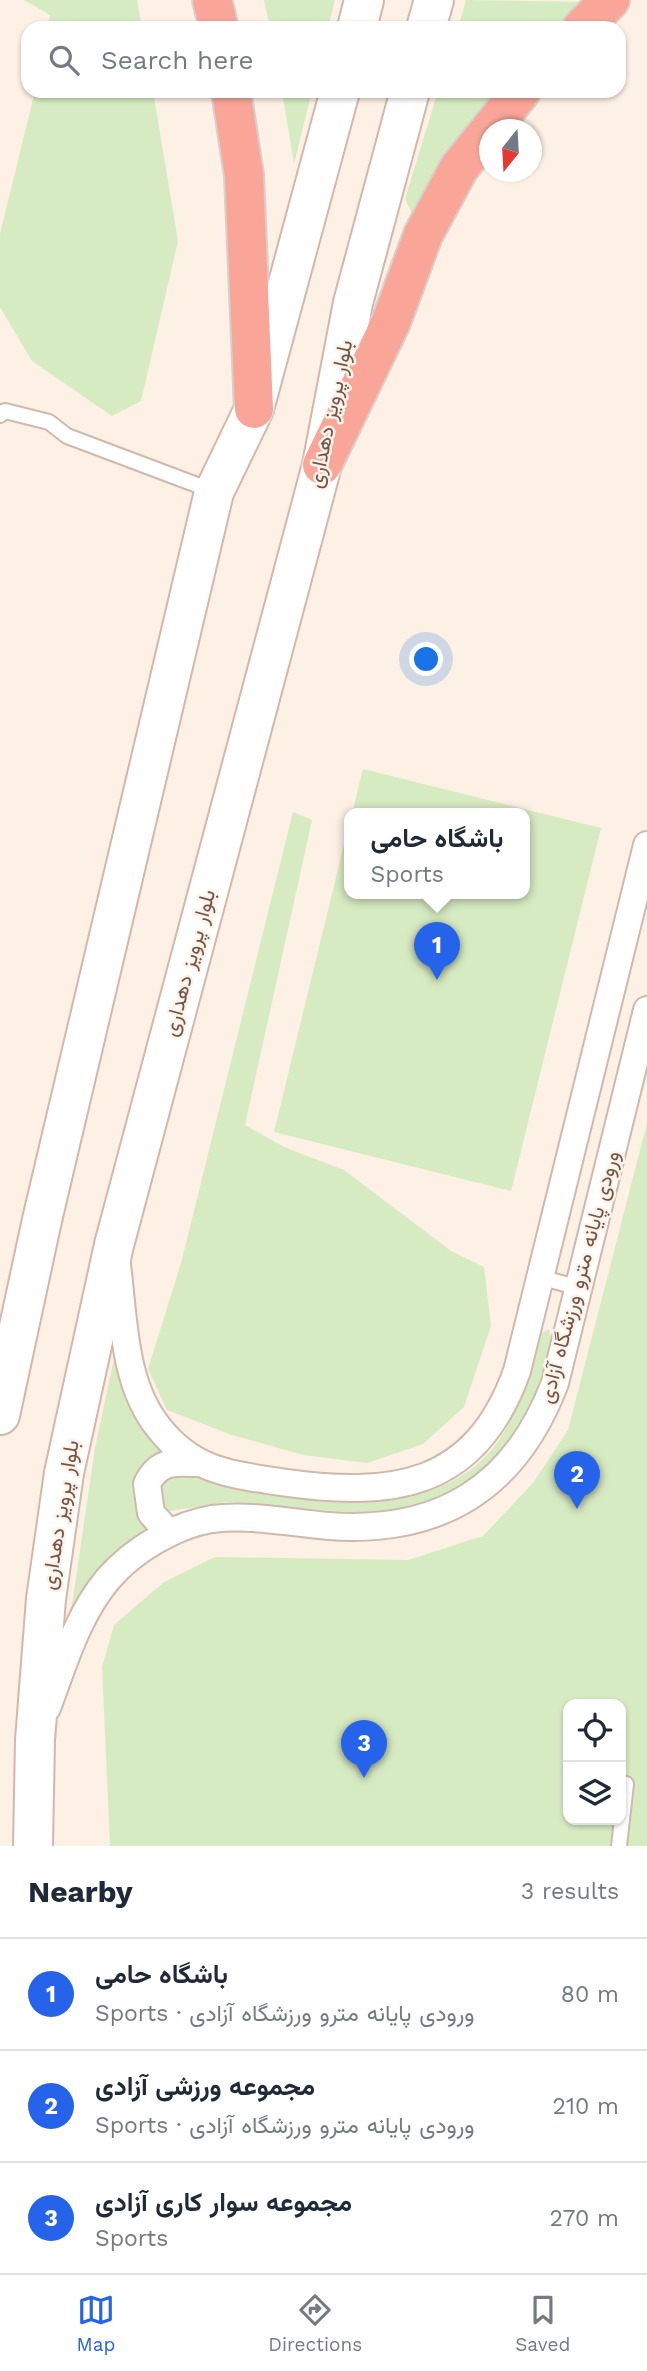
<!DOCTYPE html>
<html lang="en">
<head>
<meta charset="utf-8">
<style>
	:root { --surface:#fff; --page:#f6f6f7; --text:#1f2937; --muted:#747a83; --line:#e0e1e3; --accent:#2563eb }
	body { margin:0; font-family:"Work Sans",Vazirmatn,sans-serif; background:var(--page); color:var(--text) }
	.controls { position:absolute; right:21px; bottom:21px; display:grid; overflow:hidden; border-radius:14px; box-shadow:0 2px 5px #0004 }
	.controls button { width:63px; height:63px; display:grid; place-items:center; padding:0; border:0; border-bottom:2px solid var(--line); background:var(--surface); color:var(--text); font:35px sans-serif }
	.compass { position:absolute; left:479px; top:119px; width:63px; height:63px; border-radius:50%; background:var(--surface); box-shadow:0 2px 5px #0004; rotate:198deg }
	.you { position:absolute; left:427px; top:660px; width:24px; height:24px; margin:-18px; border:5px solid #fff; border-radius:50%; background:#1a73e8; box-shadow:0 0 0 10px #1a73e833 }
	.badge { display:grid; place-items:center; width:46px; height:46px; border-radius:50%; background:var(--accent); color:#fff; font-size:23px; font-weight:700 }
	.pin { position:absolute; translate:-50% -58px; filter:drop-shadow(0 2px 4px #0008) }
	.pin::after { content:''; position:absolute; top:37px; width:24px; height:21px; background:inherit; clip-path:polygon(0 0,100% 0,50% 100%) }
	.popup { position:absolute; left:344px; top:808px; width:186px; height:91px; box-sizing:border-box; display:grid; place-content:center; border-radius:14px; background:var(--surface); filter:drop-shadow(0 2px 5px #0005); font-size:23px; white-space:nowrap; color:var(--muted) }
	.popup b { font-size:26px; color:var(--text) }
	.popup::after { content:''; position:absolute; left:50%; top:100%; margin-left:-14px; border:14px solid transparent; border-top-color:var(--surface) }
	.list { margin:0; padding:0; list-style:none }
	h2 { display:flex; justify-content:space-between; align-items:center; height:91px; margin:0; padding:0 28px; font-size:30px }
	h2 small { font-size:23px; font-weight:400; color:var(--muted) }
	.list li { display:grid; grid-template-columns:46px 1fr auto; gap:21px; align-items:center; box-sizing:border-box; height:112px; padding:0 28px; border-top:2px solid var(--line) }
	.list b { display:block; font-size:26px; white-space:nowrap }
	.list p { margin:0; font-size:23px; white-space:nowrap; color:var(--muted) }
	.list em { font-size:23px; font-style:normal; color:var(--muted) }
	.icon { flex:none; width:38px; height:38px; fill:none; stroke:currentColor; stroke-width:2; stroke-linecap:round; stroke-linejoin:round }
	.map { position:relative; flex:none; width:647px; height:1846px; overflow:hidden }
	.search { position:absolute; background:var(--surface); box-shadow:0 2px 5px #0004; left:21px; right:21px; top:21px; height:77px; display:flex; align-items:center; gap:18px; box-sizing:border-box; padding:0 24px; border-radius:21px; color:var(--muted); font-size:26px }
	.sheet { height:427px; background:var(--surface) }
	nav { display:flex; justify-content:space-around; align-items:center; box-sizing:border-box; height:98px; border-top:2px solid var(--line); background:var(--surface); font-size:19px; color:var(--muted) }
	nav a { display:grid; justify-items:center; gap:4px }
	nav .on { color:var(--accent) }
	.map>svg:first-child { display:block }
	.green { fill:#d7ebc2; fill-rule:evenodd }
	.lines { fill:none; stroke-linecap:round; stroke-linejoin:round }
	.lane-casing { stroke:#d1b8ad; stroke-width:18 }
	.street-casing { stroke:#d1b8ad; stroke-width:30 }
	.secondary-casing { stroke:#d4b7aa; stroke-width:42 }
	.highway-casing { stroke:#d9cfcc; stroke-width:42 }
	.lane { stroke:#fff; stroke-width:14 }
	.street { stroke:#fff; stroke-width:26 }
	.secondary { stroke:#fff; stroke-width:38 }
	.highway { stroke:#f9a699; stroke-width:38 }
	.labels { text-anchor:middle; stroke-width:5; stroke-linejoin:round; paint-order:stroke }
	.street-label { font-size:21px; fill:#765349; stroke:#fff4ea }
</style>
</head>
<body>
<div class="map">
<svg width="647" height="1846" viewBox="0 0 647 1846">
	<rect width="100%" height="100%" fill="#fdf0e4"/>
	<g class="green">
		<polygon points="24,0 137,0 142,28 48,28 50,15"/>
		<polygon points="264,0 335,0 328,28 270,28"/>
		<polygon points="466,0 589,2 559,28 458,28"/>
		<polygon points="35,91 153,91 178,241 141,401 112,416 32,361 0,307 0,234"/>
		<polygon points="282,91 312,91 294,164"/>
		<polygon points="438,91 494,91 413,215 405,199"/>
		<polygon points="363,769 601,828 511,1191 274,1132 349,824 350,894 524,894 524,814 352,814"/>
		<polygon points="293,812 312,820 245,1125 284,1147 344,1170 451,1251 484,1267 491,1326 464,1407 423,1444 367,1463 303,1455 229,1434 167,1410 148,1369 181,1263"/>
		<path d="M647 1123V1846H110L102 1667 114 1625 164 1582 215 1557 408 1560 483 1536 533 1483 568 1430ZM568 1704H621V1820H568Z"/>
		<path d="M549 1329 553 1344 545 1375 525 1425 470 1487 419 1507 375 1514 226 1502 164 1512 157 1484 175 1470C212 1485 249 1491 289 1496 362 1505 451 1509 499 1440 520 1409 529 1371 538 1335Z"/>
		<path d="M119 1335 161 1448 157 1458 138 1471C129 1495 137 1510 150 1530L68 1632 95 1448Z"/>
	</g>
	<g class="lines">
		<g class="lane-casing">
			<g id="lane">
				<polyline points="0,415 5,411 49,422 67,436 213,491"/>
				<polyline points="539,1277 580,1288"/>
				<polyline points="619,1846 626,1784"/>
			</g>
		</g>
		<g class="street-casing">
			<g id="street">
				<path d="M117 1265C124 1319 123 1384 159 1428 193 1471 229 1474 280 1482 392 1498 475 1489 517 1371L647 845"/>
				<path d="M169 1533 151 1513 147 1484C158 1461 173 1462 196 1463"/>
				<path d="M47 1708C64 1663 77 1616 108 1579 133 1550 175 1525 212 1519 251 1514 290 1523 329 1526 440 1534 515 1488 555 1383L647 1010"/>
			</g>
		</g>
		<g class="secondary-casing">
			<g id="secondary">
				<polyline points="357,28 364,0"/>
				<polyline points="426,28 434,0"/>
				<polyline points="0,1415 42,1220 214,492 254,409 340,91"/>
				<polyline points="33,1846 35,1740 46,1599 64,1473 114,1245 322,465 353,303 410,91"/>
			</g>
		</g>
		<g class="highway-casing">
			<g id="highway">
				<polyline points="212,0 219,28"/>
				<polyline points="582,28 610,0"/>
				<polyline points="231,91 244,175 254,409"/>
				<polyline points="322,465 391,322 423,235 459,168 521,91"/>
			</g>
		</g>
		<use href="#lane" class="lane"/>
		<use href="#street" class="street"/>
		<use href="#secondary" class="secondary"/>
		<use href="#highway" class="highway"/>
	</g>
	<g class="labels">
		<g class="street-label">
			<text transform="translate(330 414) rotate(-78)" y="7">بلوار پرویز دهداری</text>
			<text transform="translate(189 963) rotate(-75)" y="7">بلوار پرویز دهداری</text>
			<text transform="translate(579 1277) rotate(-75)" y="7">ورودی پایانه مترو ورزشگاه آزادی</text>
			<text transform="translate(60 1515) rotate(-81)" y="7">بلوار پرویز دهداری</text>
		</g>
	</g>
</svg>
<div class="controls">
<button><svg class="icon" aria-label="locate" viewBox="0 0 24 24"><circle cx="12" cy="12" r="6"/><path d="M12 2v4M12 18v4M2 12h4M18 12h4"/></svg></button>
<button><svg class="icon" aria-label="layers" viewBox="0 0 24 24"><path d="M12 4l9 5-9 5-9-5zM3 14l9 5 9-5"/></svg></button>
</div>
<svg class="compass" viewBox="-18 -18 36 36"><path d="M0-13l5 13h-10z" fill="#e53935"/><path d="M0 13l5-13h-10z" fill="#747a83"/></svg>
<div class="you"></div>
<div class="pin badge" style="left:437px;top:980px">1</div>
<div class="popup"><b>باشگاه حامی</b>Sports</div>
<div class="pin badge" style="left:577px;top:1509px">2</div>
<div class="pin badge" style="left:364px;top:1778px">3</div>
<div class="search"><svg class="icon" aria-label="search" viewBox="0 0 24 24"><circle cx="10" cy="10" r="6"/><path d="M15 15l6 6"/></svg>Search here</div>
</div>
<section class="sheet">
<h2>Nearby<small>3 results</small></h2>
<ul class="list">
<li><span class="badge">1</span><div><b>باشگاه حامی</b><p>Sports · ورودی پایانه مترو ورزشگاه آزادی</p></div><em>80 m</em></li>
<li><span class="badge">2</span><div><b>مجموعه ورزشی آزادی</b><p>Sports · ورودی پایانه مترو ورزشگاه آزادی</p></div><em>210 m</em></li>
<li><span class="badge">3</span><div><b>مجموعه سوار کاری آزادی</b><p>Sports</p></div><em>270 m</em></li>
</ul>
</section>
<nav>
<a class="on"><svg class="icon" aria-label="map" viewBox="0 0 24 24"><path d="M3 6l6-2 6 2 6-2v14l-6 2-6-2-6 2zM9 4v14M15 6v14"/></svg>Map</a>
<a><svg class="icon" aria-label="directions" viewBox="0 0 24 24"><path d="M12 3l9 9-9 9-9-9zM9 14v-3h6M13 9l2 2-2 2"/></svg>Directions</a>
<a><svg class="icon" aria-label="saved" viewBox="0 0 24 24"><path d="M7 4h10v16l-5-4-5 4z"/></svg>Saved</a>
</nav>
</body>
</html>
